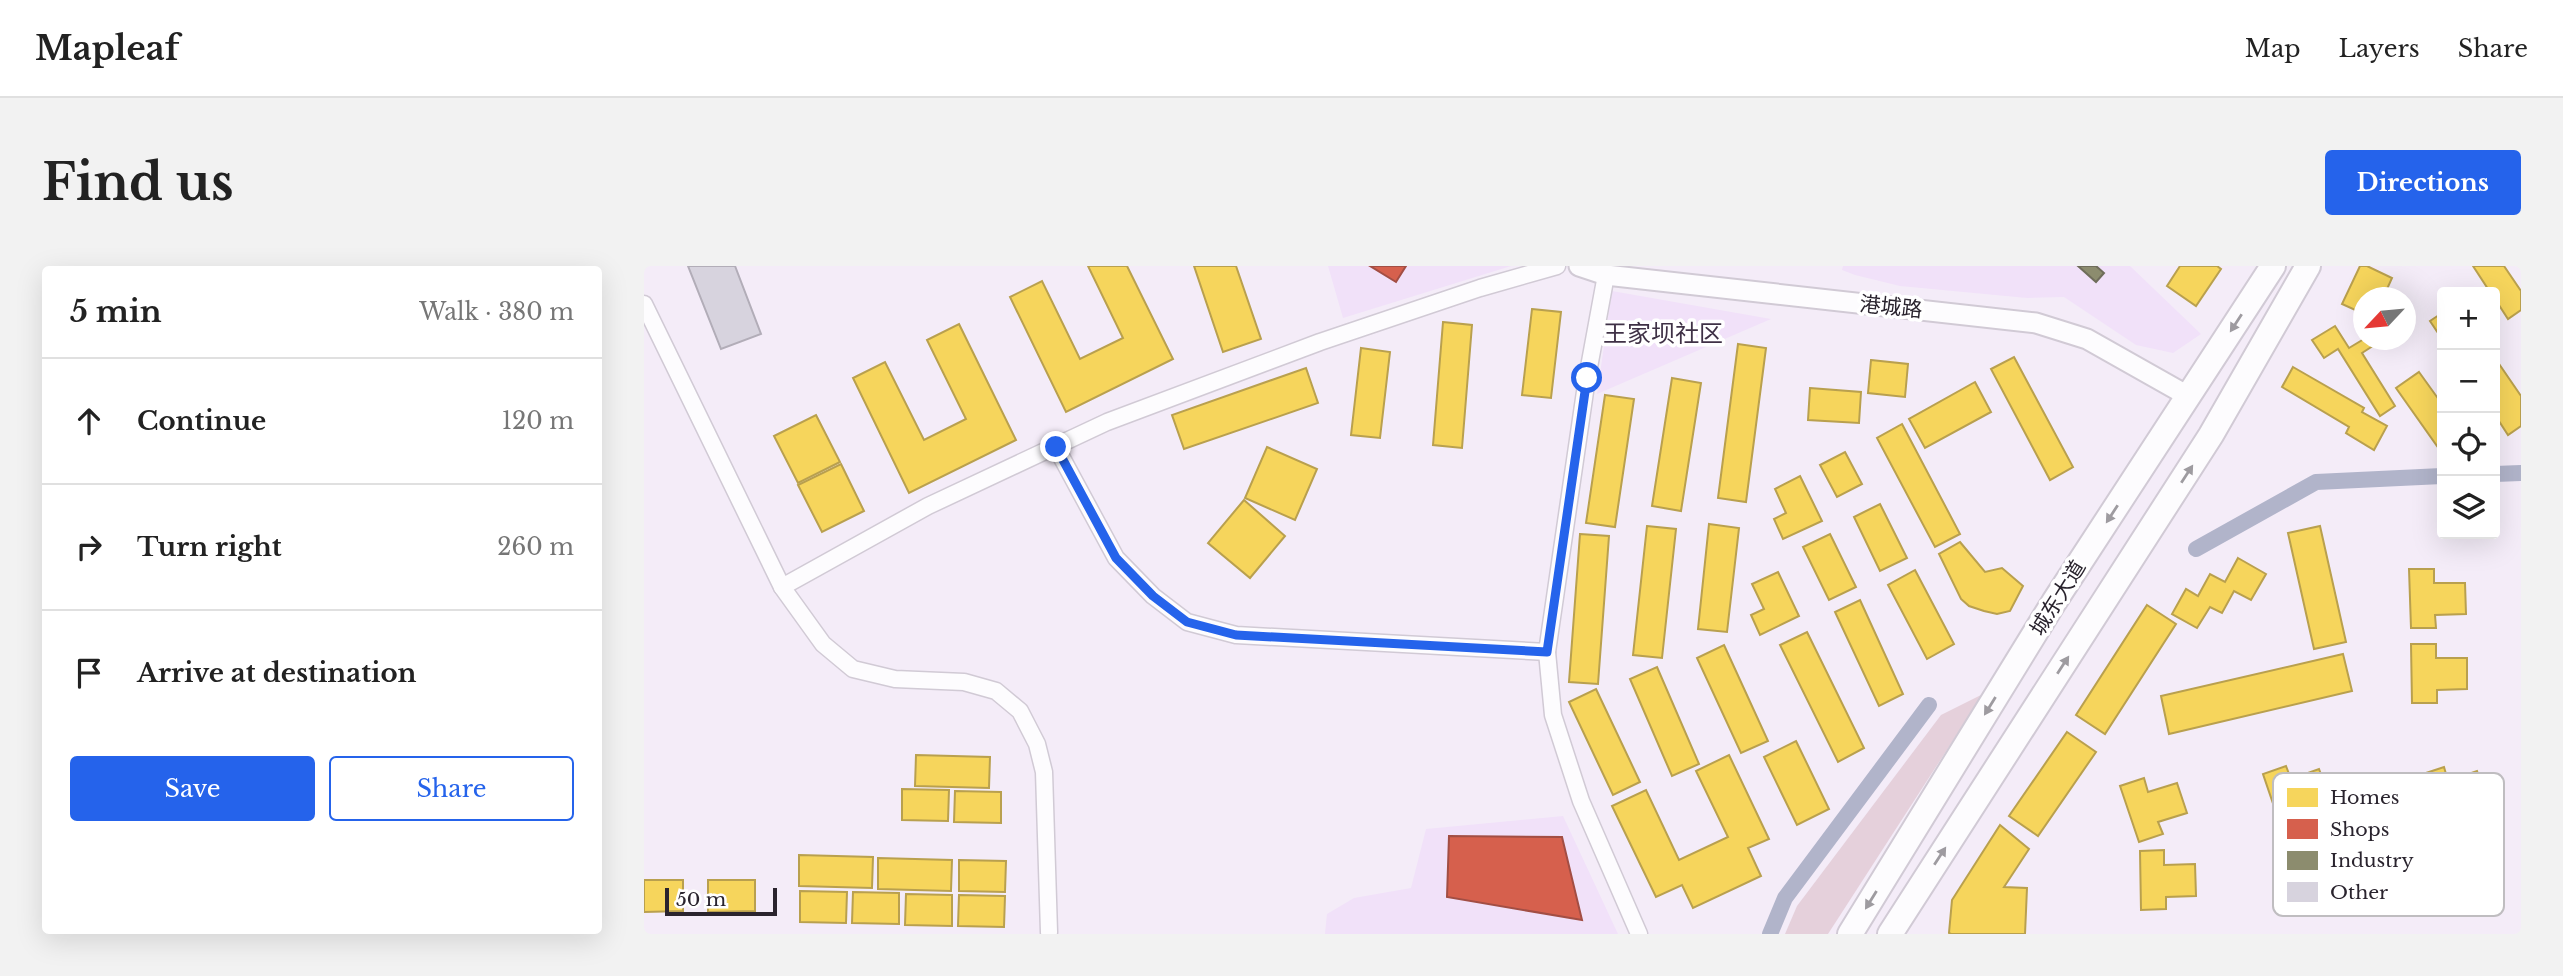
<!DOCTYPE html>
<html lang="en">
<head>
<meta charset="utf-8">
<style>
	:root { --surface:#fff; --page:#f2f2f2; --text:#222; --muted:#767676; --line:#e0e0e0; --accent:#2563eb }
	body { margin:0; font-family:"Libre Baskerville","Noto Sans SC",serif; background:var(--page); color:var(--text) }
	.controls { position:absolute; right:21px; top:21px; display:grid; overflow:hidden; border-radius:7px; box-shadow:0 7px 28px #0002 }
	.controls button { width:63px; height:63px; display:grid; place-items:center; padding:0; border:0; border-bottom:2px solid var(--line); background:var(--surface); color:var(--text); font:35px sans-serif }
	.compass { position:absolute; left:1709px; top:21px; width:63px; height:63px; border-radius:50%; background:var(--surface); box-shadow:0 7px 28px #0002; rotate:244deg }
	.scale { position:absolute; left:21px; bottom:18px; width:112px; box-sizing:border-box; padding-left:7px; border:4px solid #2a242e; border-top:0; font-size:19px; line-height:24px; white-space:nowrap; color:#2a242e; -webkit-text-stroke:5px #fff; paint-order:stroke }
	.stop { position:absolute; width:21px; height:21px; margin:-16px; border:5px solid #2563eb; border-radius:50%; background:#fff }
	.stop.end { background:#2563eb; border-color:#fff; box-shadow:0 2px 7px #0008 }
	.list { margin:0; padding:0; list-style:none }
	h2 { display:flex; justify-content:space-between; align-items:center; height:91px; margin:0; padding:0 28px; font-size:30px }
	h2 small { font-size:23px; font-weight:400; color:var(--muted) }
	.list li { display:grid; grid-template-columns:46px 1fr auto; gap:21px; align-items:center; box-sizing:border-box; height:126px; padding:0 28px; border-top:2px solid var(--line) }
	.list b { display:block; font-size:26px; white-space:nowrap }
	.list em { font-size:23px; font-style:normal; color:var(--muted) }
	.actions { display:flex; gap:14px; padding:21px 28px }
	.actions a { flex:1; padding:16px 0; border:2px solid var(--accent); border-radius:7px; text-align:center; font-size:24px; color:var(--accent) }
	.actions .main { background:var(--accent); color:#fff }
	.icon { flex:none; width:38px; height:38px; fill:none; stroke:currentColor; stroke-width:2; stroke-linecap:round; stroke-linejoin:round }
	.map { position:relative; flex:none; width:1877px; height:668px; overflow:hidden; border-radius:7px }
	header { display:flex; align-items:center; gap:42px; box-sizing:border-box; height:98px; padding:0 35px; background:var(--surface); border-bottom:2px solid var(--line) }
	header strong { font-size:33px }
	nav { display:flex; gap:38px; margin-inline-start:auto; font-size:24px }
	.intro { display:flex; align-items:center; justify-content:space-between; box-sizing:border-box; height:168px; padding:0 42px }
	h1 { margin:0; font-size:49px }
	.button { padding:18px 32px; border-radius:7px; background:var(--accent); color:#fff; font-size:24px; font-weight:700 }
	main { display:flex; gap:42px; padding:0 42px }
	aside { flex:1; background:var(--surface); border-radius:7px; box-shadow:0 7px 28px #0002 }
	.map>svg:first-child { display:block }
	.built { fill:#f1e1f9 }
	.green { fill:#e5d0db }
	.homes { fill:#f6d55c; stroke:#b9a04e; stroke-width:2 }
	.shops { fill:#d6604d; stroke:#a24e44; stroke-width:2 }
	.industry { fill:#8c8c6e; stroke:#6f6d5b; stroke-width:2 }
	.lines { fill:none; stroke-linecap:round; stroke-linejoin:round }
	.canal { stroke:#b1b4ca; stroke-width:16 }
	.building { fill:#d7d3de; stroke:#b2adb8; stroke-width:2 }
	.minor-casing { stroke:#d1cad5; stroke-width:19 }
	.tertiary-casing { stroke:#d1cad5; stroke-width:23 }
	.primary-casing { stroke:#d1cad5; stroke-width:28 }
	.minor { stroke:#fdfcfe; stroke-width:16 }
	.tertiary { stroke:#fdfcfe; stroke-width:19 }
	.primary { stroke:#fdfcfe; stroke-width:24 }
	.oneway { fill:#9e9ba0 }
	.route { stroke:#2563eb; stroke-width:9 }
	.labels { text-anchor:middle; stroke-width:7; stroke-linejoin:round; paint-order:stroke }
	.street-label { font-size:21px; fill:#2a242e; stroke:#fff }
	.quarter-label { font-size:24px; fill:#3f3146; stroke:#fff }
	.key { fill:#fff; stroke:#bfbdc0; stroke-width:2 }
	.key-label { font-size:19px; fill:#2a242e }
</style>
</head>
<body>
<header>
<strong>Mapleaf</strong>
<nav><a>Map</a><a>Layers</a><a>Share</a></nav>
</header>
<div class="intro"><h1>Find us</h1><a class="button">Directions</a></div>
<main>
<aside>
<h2>5 min<small>Walk · 380 m</small></h2>
<ul class="list">
<li><svg class="icon" aria-label="ahead" viewBox="0 0 24 24"><path d="M12 20V5M6 11l6-6 6 6"/></svg><div><b>Continue</b></div><em>120 m</em></li>
<li><svg class="icon" aria-label="right" viewBox="0 0 24 24"><path d="M7 20v-9h11M14 6l5 5-5 5"/></svg><div><b>Turn right</b></div><em>260 m</em></li>
<li><svg class="icon" aria-label="arrive" viewBox="0 0 24 24"><path d="M6 21V4h12l-3 4 3 4H6"/></svg><div><b>Arrive at destination</b></div></li>
</ul>
<div class="actions"><a class="main">Save</a><a>Share</a></div>
</aside>
<div class="map">
<svg width="1877" height="668" viewBox="0 0 1877 668">
	<rect width="100%" height="100%" fill="#f4ecf8"/>
	<g class="built">
		<polygon points="684,0 867,0 699,52"/>
		<polygon points="1199,0 1486,0 1557,68 1529,87 1492,79 1420,31 1383,32 1256,20 1211,9 1198,4"/>
		<polygon points="968,25 1127,53 953,128"/>
		<polygon points="919,550 974,668 681,668 683,648 710,632 767,622 782,563"/>
	</g>
	<polygon class="green" points="1339,428 1184,668 1141,668 1153,640 1297,449"/>
	<g class="homes">
		<polygon points="444,0 483,0 529,93 422,146 366,31 398,15 436,93 479,72"/>
		<polygon points="550,0 592,0 617,73 579,86"/>
		<polygon points="1536,0 1573,0 1577,3 1552,40 1523,20"/>
		<polygon points="1716,0 1723,0 1748,12 1739,32 1720,32 1720,48 1698,38"/>
		<polygon points="1829,0 1860,0 1877,25 1877,44 1864,53 1851,33 1851,26 1846,26"/>
		<polygon points="888,43 917,46 907,132 878,129"/>
		<polygon points="1798,47 1798,73 1786,55"/>
		<polygon points="799,56 828,59 818,182 789,179"/>
		<polygon points="315,58 372,174 265,227 209,112 241,96 280,174 322,153 283,74"/>
		<polygon points="1691,60 1705,82 1720,73 1738,74 1718,87 1751,140 1736,150 1694,83 1680,92 1668,74"/>
		<polygon points="1094,78 1122,82 1102,236 1074,232"/>
		<polygon points="717,82 746,86 736,172 707,169"/>
		<polygon points="1370,91 1429,201 1406,214 1347,103"/>
		<polygon points="1851,92 1877,130 1877,160 1864,169 1851,149"/>
		<polygon points="1227,94 1264,98 1261,131 1224,127"/>
		<polygon points="1649,101 1720,142 1718,146 1743,160 1730,184 1702,167 1705,161 1638,121"/>
		<polygon points="662,102 674,137 540,183 528,149"/>
		<polygon points="1775,106 1798,138 1798,176 1793,180 1752,122"/>
		<polygon points="1028,112 1057,117 1037,245 1008,240"/>
		<polygon points="1331,116 1347,146 1281,182 1265,153"/>
		<polygon points="1166,122 1217,126 1215,157 1164,154"/>
		<polygon points="961,129 990,133 971,261 942,257"/>
		<polygon points="172,149 196,196 154,217 130,170"/>
		<polygon points="1258,158 1316,268 1291,281 1233,172"/>
		<polygon points="623,181 673,203 651,254 601,232"/>
		<polygon points="1201,186 1218,218 1193,231 1176,199"/>
		<polygon points="197,198 220,245 178,266 154,219"/>
		<polygon points="1156,210 1178,255 1139,273 1130,253 1142,247 1131,223"/>
		<polygon points="600,234 641,270 606,312 564,277"/>
		<polygon points="1236,238 1263,292 1236,305 1210,251"/>
		<polygon points="1065,258 1095,262 1083,366 1054,363"/>
		<polygon points="1003,260 1032,263 1018,392 989,389"/>
		<polygon points="1676,260 1702,376 1670,383 1644,267"/>
		<polygon points="936,268 965,270 954,418 925,416"/>
		<polygon points="1186,268 1212,321 1185,334 1159,281"/>
		<polygon points="1316,276 1341,306 1358,302 1379,320 1366,345 1353,348 1340,345 1325,340 1317,333 1295,288"/>
		<polygon points="1594,292 1622,308 1607,334 1590,325 1578,347 1566,341 1553,362 1528,348 1542,323 1554,330 1566,308 1581,316"/>
		<polygon points="1765,303 1790,303 1790,317 1821,317 1822,348 1791,349 1792,362 1767,362"/>
		<polygon points="1271,304 1310,378 1283,393 1244,319"/>
		<polygon points="1134,306 1155,350 1116,369 1107,349 1120,343 1108,318"/>
		<polygon points="1216,334 1259,428 1235,440 1191,346"/>
		<polygon points="1503,339 1532,358 1461,468 1432,449"/>
		<polygon points="1163,366 1220,482 1194,496 1136,379"/>
		<polygon points="1767,378 1792,378 1792,392 1823,392 1823,423 1793,424 1793,437 1768,437"/>
		<polygon points="1080,379 1124,475 1097,487 1053,392"/>
		<polygon points="1699,388 1708,425 1525,468 1517,430"/>
		<polygon points="1013,401 1055,498 1028,510 986,413"/>
		<polygon points="952,423 996,516 969,529 925,436"/>
		<polygon points="1423,466 1452,486 1394,570 1365,550"/>
		<polygon points="1152,475 1185,543 1153,559 1120,491"/>
		<polygon points="272,489 346,491 345,522 271,520"/>
		<polygon points="1085,489 1125,573 1104,582 1117,610 1049,642 1038,619 1012,631 968,540 1002,524 1035,594 1084,571 1052,505"/>
		<polygon points="1642,500 1647,513 1675,503 1686,533 1657,543 1662,555 1638,564 1619,508"/>
		<polygon points="1800,501 1804,515 1833,505 1843,535 1814,545 1819,557 1795,565 1776,509"/>
		<polygon points="1500,512 1504,526 1533,517 1543,547 1514,556 1519,568 1495,576 1476,520"/>
		<polygon points="258,523 305,524 304,555 258,554"/>
		<polygon points="311,525 357,526 357,557 310,556"/>
		<polygon points="1356,559 1385,583 1360,621 1383,622 1381,668 1307,668 1305,667 1308,634"/>
		<polygon points="1520,584 1520,599 1551,598 1552,630 1522,631 1522,643 1497,644 1496,585"/>
		<polygon points="155,589 229,591 228,622 155,620"/>
		<polygon points="234,592 308,594 307,625 234,623"/>
		<polygon points="315,594 362,595 361,626 315,625"/>
		<polygon points="0,614 39,614 39,645 0,646"/>
		<polygon points="64,614 111,614 111,645 64,646"/>
		<polygon points="156,625 203,626 202,657 156,656"/>
		<polygon points="209,626 255,627 255,658 208,657"/>
		<polygon points="262,628 308,629 308,660 261,659"/>
		<polygon points="315,629 361,630 360,661 314,660"/>
	</g>
	<g class="shops">
		<polygon points="726,0 762,0 752,16"/>
		<polygon points="805,570 918,571 938,654 803,631"/>
	</g>
	<polygon class="industry" points="1434,0 1452,0 1460,7 1452,16"/>
	<g class="lines">
		<g class="canal">
			<polyline points="1851,208 1877,207"/>
			<polyline points="1552,283 1672,216 1798,210"/>
			<polyline points="1126,668 1141,632 1285,439"/>
		</g>
	</g>
	<polygon class="building" points="44,0 91,0 117,68 77,83"/>
	<g class="lines">
		<g class="minor-casing">
			<g id="minor">
				<polyline points="962,9 943,112 903,386 909,449 937,535 995,668"/>
				<polyline points="0,38 138,321 179,378 209,403 251,413 320,416 352,425 376,445 393,478 400,506 405,666"/>
				<polyline points="412,181 472,292 509,330 543,356 592,369 903,386"/>
				<polyline points="138,321 284,240 463,156 676,76 836,22 913,0"/>
			</g>
		</g>
		<g class="tertiary-casing">
			<polyline id="tertiary" points="935,0 962,9 1392,57 1443,73 1544,130"/>
		</g>
		<g class="primary-casing">
			<g id="primary">
				<polyline points="1206,668 1410,336 1629,0"/>
				<polyline points="1246,668 1567,169 1664,0"/>
			</g>
		</g>
		<use href="#minor" class="minor"/>
		<use href="#tertiary" class="tertiary"/>
		<use href="#primary" class="primary"/>
	</g>
	<defs><path id="oneway-solid" d="M-6-.8H1V-3.2L6.5 0L1 3.2V.8H-6Z" transform="scale(1.75)"/></defs>
	<g class="oneway">
		<use href="#oneway-solid" transform="translate(1592 57) rotate(123)"/>
		<use href="#oneway-solid" transform="translate(1543 208) rotate(-57)"/>
		<use href="#oneway-solid" transform="translate(1468 248) rotate(123)"/>
		<use href="#oneway-solid" transform="translate(1419 399) rotate(-57)"/>
		<use href="#oneway-solid" transform="translate(1346 440) rotate(122)"/>
		<use href="#oneway-solid" transform="translate(1296 590) rotate(-57)"/>
		<use href="#oneway-solid" transform="translate(1227 634) rotate(122)"/>
	</g>
	<g class="lines">
		<polyline class="route" points="412,181 472,292 509,330 543,356 592,369 903,386 943,112"/>
	</g>
	<g class="labels">
		<g class="street-label">
			<text transform="translate(1247 41) rotate(6)" y="7">港城路</text>
			<text transform="translate(1414 332) rotate(-58)" y="7">城东大道</text>
		</g>
		<g class="quarter-label">
			<text x="1019" y="76">王家坝社区</text>
		</g>
	</g>
	<rect x="1629" y="507" width="231" height="143" rx="10" class="key"/>
	<rect x="1643" y="522" width="31" height="19" fill="#f6d55c"/>
	<rect x="1643" y="553" width="31" height="20" fill="#d6604d"/>
	<rect x="1643" y="585" width="31" height="19" fill="#8c8c6e"/>
	<rect x="1643" y="616" width="31" height="20" fill="#d7d3de"/>
	<g class="key-label">
		<text x="1686" y="538">Homes</text>
		<text x="1686" y="570">Shops</text>
		<text x="1686" y="601">Industry</text>
		<text x="1686" y="633">Other</text>
	</g>
</svg>
<div class="controls">
<button>+</button>
<button>−</button>
<button><svg class="icon" aria-label="locate" viewBox="0 0 24 24"><circle cx="12" cy="12" r="6"/><path d="M12 2v4M12 18v4M2 12h4M18 12h4"/></svg></button>
<button><svg class="icon" aria-label="layers" viewBox="0 0 24 24"><path d="M12 4l9 5-9 5-9-5zM3 14l9 5 9-5"/></svg></button>
</div>
<svg class="compass" viewBox="-18 -18 36 36"><path d="M0-13l5 13h-10z" fill="#e53935"/><path d="M0 13l5-13h-10z" fill="#767676"/></svg>
<div class="scale">50 m</div>
<div class="stop" style="left:943px;top:112px"></div>
<div class="stop end" style="left:412px;top:181px"></div>
</div>
</main>
</body>
</html>
